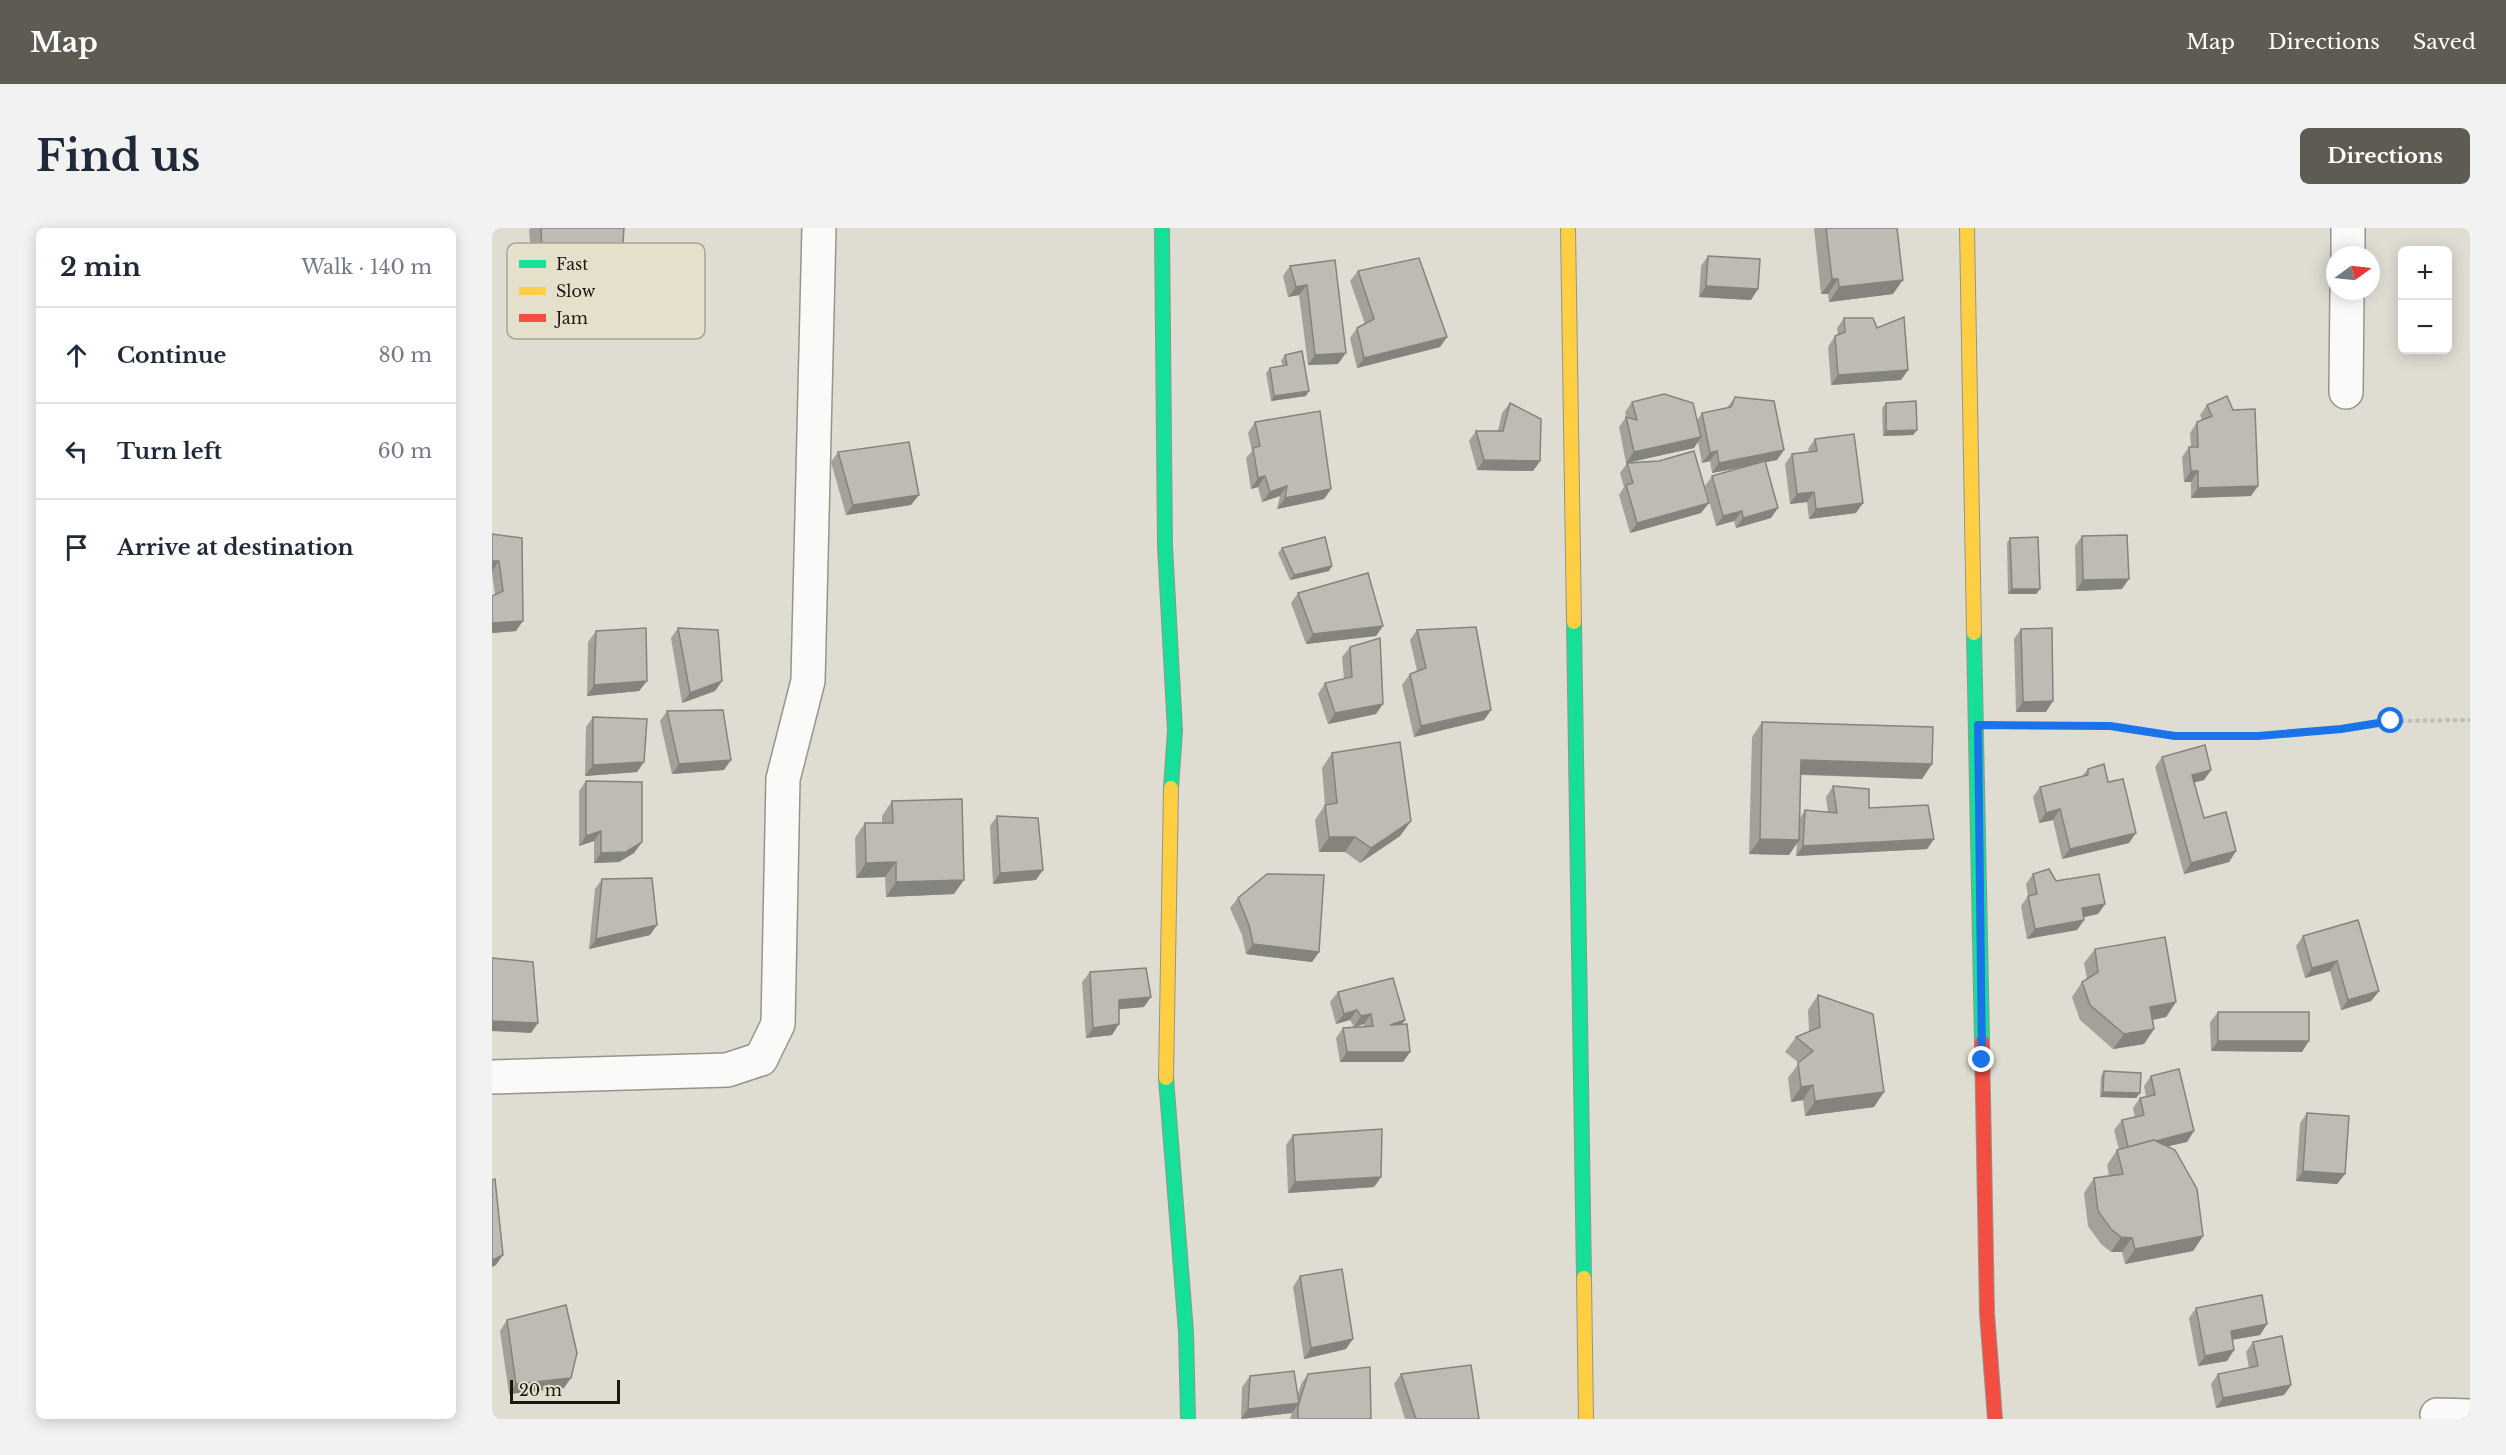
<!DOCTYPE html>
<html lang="en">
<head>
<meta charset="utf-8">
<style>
	:root { --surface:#fff; --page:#f2f2f3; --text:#1f2937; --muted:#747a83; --line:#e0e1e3; --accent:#5e5b53 }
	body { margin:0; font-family:"Libre Baskerville",serif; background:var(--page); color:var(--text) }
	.controls { position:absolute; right:18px; top:18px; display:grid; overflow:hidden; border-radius:9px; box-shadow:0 3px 15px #0003 }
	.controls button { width:54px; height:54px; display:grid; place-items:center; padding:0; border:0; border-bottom:2px solid var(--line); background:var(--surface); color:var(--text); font:30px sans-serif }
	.compass { position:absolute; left:1834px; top:18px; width:54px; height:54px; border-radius:50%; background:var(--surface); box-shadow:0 3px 15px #0003; rotate:75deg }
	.scale { position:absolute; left:18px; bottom:15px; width:110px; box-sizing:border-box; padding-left:6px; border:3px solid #18160f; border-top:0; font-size:16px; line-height:21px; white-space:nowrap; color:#18160f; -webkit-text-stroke:4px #e5e0cc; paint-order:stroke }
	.stop { position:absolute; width:18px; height:18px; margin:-14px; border:4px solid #1a73e8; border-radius:50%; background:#fff }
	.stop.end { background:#1a73e8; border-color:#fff; box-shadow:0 2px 6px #0008 }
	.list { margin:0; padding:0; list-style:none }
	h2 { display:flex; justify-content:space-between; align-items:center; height:78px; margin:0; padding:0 24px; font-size:26px }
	h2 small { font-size:20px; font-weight:400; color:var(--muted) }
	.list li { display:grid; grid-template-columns:39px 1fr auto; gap:18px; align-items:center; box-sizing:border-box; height:96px; padding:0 24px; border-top:2px solid var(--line) }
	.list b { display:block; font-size:22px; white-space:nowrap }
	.list em { font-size:20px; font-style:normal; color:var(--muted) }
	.icon { flex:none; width:33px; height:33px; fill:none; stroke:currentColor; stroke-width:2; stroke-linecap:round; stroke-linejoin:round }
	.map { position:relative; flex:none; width:1978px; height:1191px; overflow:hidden; border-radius:9px }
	header { display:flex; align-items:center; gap:36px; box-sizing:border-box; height:84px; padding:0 30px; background:var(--accent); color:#fff }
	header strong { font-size:28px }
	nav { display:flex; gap:33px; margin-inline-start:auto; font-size:21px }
	.intro { display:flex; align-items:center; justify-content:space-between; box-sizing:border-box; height:144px; padding:0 36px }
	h1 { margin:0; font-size:42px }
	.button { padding:15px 27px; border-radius:9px; background:var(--accent); color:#fff; font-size:21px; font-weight:700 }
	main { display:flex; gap:36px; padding:0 36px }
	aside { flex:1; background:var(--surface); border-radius:9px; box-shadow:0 3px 15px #0003 }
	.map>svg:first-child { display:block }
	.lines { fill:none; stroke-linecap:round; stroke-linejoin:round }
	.street-casing { stroke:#96948c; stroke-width:36 }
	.fast-casing { stroke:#96948c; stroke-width:16 }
	.slow-casing { stroke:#96948c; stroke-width:16 }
	.jam-casing { stroke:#96948c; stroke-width:16 }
	.path { stroke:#bebdb9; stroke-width:4; stroke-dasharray:4.5 3; stroke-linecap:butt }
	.street { stroke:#fafaf8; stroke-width:33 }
	.fast { stroke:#16e098; stroke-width:14 }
	.slow { stroke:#ffcf43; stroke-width:14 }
	.jam { stroke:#f24e42; stroke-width:14 }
	.wall { fill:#a3a19a }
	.shaded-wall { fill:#84837d }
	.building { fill:#bdbbb3; stroke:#84837d; stroke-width:1.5 }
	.route { stroke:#1a73e8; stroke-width:8 }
	.key { fill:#e5e0cc; stroke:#a8a393; stroke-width:1.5 }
	.key-label { font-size:16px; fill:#18160f }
</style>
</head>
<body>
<header>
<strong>Map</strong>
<nav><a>Map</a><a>Directions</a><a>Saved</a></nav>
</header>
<div class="intro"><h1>Find us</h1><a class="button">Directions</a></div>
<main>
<aside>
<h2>2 min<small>Walk · 140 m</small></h2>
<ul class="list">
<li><svg class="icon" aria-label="ahead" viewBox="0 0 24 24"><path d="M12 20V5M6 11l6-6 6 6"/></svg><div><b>Continue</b></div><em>80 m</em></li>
<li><svg class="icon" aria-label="left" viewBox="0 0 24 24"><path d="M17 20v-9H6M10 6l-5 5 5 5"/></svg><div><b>Turn left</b></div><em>60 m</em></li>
<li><svg class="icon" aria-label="arrive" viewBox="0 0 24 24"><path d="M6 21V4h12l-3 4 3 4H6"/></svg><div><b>Arrive at destination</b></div></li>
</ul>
</aside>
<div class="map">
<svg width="1978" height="1191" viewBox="0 0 1978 1191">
	<rect width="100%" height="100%" fill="#dfdcd2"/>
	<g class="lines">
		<g class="street-casing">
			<g id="street">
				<polyline points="1856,27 1856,0"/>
				<polyline points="1854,164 1855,63"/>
				<polyline points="0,849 235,842 269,831 286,796 291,551 316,453 327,0"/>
				<polyline points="1945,1187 1978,1188"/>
			</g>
		</g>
		<g class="fast-casing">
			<g id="fast">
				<polyline points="670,0 673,318 683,503 679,560"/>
				<polyline points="1082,394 1092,1050"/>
				<polyline points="1482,405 1490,814"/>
				<polyline points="674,850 694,1104 696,1191"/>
			</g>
		</g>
		<g class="slow-casing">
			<g id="slow">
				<polyline points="1076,0 1082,394"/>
				<polyline points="1475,0 1482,405"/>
				<polyline points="674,850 679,560"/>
				<polyline points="1092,1050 1094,1191"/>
			</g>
		</g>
		<g class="jam-casing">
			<polyline id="jam" points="1490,814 1495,1085 1503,1191"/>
		</g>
		<polyline class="path" points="1520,498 1618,498 1683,508 1766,508 1849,501 1899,493 1978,492"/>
		<use href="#street" class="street"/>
		<use href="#fast" class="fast"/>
		<use href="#slow" class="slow"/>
		<use href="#jam" class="jam"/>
	</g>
	<g class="wall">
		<polygon points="39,0 132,0 120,44 40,35 37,2"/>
		<polygon points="1322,0 1405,0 1401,66 1337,74 1336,66 1329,66"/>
		<polygon points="1216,28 1259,72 1207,69 1209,38"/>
		<polygon points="843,32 846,136 816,137 807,67 796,69 791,48 798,38"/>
		<polygon points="866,43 955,109 948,119 865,140 858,110 865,100 873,96 858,53"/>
		<polygon points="1352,90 1385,100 1416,142 1409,152 1339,157 1336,119 1343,108 1346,107 1345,100"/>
		<polygon points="793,127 814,168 779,173 774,145 778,140 791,138 789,133"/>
		<polygon points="1243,169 1292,222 1285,232 1273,234 1279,290 1244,300 1242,293 1224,298 1213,258 1220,248 1258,238 1220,245 1218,233 1210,235 1206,214 1202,220 1134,235 1127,199 1134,189 1133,184 1140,174 1205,192 1210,185 1235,180"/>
		<polygon points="1018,175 1048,233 1041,243 985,242 977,213 984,203 1006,203 1010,185"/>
		<polygon points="1394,175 1425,202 1421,207 1391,208 1390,180"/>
		<polygon points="1715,177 1759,268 1699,270 1699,254 1692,254 1690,229 1697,219 1699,219 1698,205 1705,194 1710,192 1708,187"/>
		<polygon points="763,194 839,261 832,271 785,281 788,268 770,274 766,259 759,261 754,230 760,223 756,205"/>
		<polygon points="1323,211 1364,285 1317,291 1315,274 1298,276 1293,236 1300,226 1317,224 1316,221"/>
		<polygon points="346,224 419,277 354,287 339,234"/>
		<polygon points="1135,235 1209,285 1138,305 1127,267 1132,259 1128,245"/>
		<polygon points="0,306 24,403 0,405 0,368 3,366 0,345"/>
		<polygon points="1590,308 1630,361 1584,363 1583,318"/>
		<polygon points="1518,310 1548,361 1544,366 1516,366 1515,315"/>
		<polygon points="790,320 837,343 798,352 786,325"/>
		<polygon points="806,365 891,398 884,408 814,416 799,375"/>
		<polygon points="186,400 230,453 223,463 190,475 179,410"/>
		<polygon points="1529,401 1554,484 1524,484 1522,411"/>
		<polygon points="925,402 999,482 992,492 922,509 910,457 918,446 925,443 918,412"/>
		<polygon points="104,403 155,453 147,463 95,468 96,414"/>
		<polygon points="858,419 884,486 836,496 826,466 833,455 852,451 850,429"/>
		<polygon points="175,483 232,542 180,546 168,493"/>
		<polygon points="101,489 152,534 145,544 93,548 94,499"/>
		<polygon points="1270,494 1440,536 1430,551 1309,547 1308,590 1313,582 1336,584 1334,569 1341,558 1377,580 1442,611 1435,621 1304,628 1305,615 1297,627 1257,626 1260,509"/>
		<polygon points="840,525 919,593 908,608 868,635 853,624 827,624 823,592 833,577 830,540"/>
		<polygon points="1670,529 1719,542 1712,552 1702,554 1712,590 1744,623 1737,634 1692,646 1663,539"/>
		<polygon points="1596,541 1616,554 1637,615 1570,631 1561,592 1547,595 1541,569 1548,559 1590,548"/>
		<polygon points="94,553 150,614 142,625 127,634 102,635 102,613 87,618 87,563"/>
		<polygon points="400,573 462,666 394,669 393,649 364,650 363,610 373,595 390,595 390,588"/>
		<polygon points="505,588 544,652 501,656 498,598"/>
		<polygon points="1541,646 1564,653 1613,676 1606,686 1592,689 1592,692 1585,702 1535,711 1529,678 1536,668 1534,656"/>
		<polygon points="110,651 158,707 97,721 103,661"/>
		<polygon points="746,670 827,724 820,734 754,726 750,707 738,680"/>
		<polygon points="1811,708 1887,763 1879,773 1849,782 1838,743 1813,750 1804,718"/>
		<polygon points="1603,721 1684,774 1674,789 1661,792 1662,801 1652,816 1621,821 1588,792 1580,769 1590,754 1595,751 1592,735"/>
		<polygon points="598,744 652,779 627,781 620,807 594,810 590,754"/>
		<polygon points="846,764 910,796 918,824 911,834 848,834 844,810 851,800 872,798 872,796 862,799 858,792 844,796 838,774"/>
		<polygon points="1326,767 1382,879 1313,888 1311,872 1299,874 1296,850 1307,835 1293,824 1304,809 1317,803 1316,782"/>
		<polygon points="1726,784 1810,824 1719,823 1718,794"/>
		<polygon points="1612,843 1648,865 1644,870 1608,869 1609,848"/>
		<polygon points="1659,848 1702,903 1695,914 1675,918 1711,1008 1701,1023 1633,1036 1630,1024 1619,1024 1609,1016 1596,998 1592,965 1602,950 1617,948 1615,937 1625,922 1627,922 1622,902 1630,892 1643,889 1641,880 1648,870 1654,869 1652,858"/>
		<polygon points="1815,885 1853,946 1845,956 1804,953 1808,895"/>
		<polygon points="801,907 889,949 882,959 796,965 794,917"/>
		<polygon points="808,1048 854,1121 812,1131 801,1059"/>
		<polygon points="1704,1080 1775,1096 1768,1107 1740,1112 1742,1122 1735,1133 1706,1138 1697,1090"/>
		<polygon points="15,1092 72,1160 17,1166 8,1103"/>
		<polygon points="1761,1114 1799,1157 1792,1167 1724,1180 1719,1156 1726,1146 1757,1140 1754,1124"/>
		<polygon points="816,1146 879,1191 798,1191 800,1185 749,1191 750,1159 758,1148 806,1166 809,1156"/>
		<polygon points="909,1146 987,1191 913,1191 902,1156"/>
	</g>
	<g class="shaded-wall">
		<polygon points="50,21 130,29 120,44 40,35"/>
		<polygon points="1340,51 1346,51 1336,66 1329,66"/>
		<polygon points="1411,52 1401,66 1337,74 1347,59"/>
		<polygon points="815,57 807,67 796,69 804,59"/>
		<polygon points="1214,58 1266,61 1259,72 1207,69"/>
		<polygon points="955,109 948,119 865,140 872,130"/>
		<polygon points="854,125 846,136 816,137 823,127"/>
		<polygon points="1416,142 1409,152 1339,157 1346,147"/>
		<polygon points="817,163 814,168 779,173 782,168"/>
		<polygon points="1425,202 1421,207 1391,208 1394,203"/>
		<polygon points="1209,209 1202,220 1134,235 1142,224"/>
		<polygon points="1292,222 1285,232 1220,245 1227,235"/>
		<polygon points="1225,223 1218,233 1210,235 1218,225"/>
		<polygon points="992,232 1048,233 1041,243 985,242"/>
		<polygon points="1699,243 1706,243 1699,254 1692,254"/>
		<polygon points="773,248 766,259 759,261 766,250"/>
		<polygon points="795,258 788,268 770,274 778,264"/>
		<polygon points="1766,258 1759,268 1699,270 1706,260"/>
		<polygon points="839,261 832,271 785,281 793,270"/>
		<polygon points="1322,264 1315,274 1298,276 1305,266"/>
		<polygon points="427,267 419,277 354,287 361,277"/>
		<polygon points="1217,275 1209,285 1138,305 1145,295"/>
		<polygon points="1371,275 1364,285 1317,291 1324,281"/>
		<polygon points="1286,280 1279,290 1244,300 1251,290"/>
		<polygon points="1250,283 1242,293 1224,298 1231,288"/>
		<polygon points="0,333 7,333 0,343"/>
		<polygon points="840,338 837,343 798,352 802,347"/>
		<polygon points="1637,351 1630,361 1584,363 1591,352"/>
		<polygon points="1520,361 1548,361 1544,366 1516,366"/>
		<polygon points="31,393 24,403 0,405 0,395"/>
		<polygon points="891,398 884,408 814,416 821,406"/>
		<polygon points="155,453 147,463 95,468 102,457"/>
		<polygon points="230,453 223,463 190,475 198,465"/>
		<polygon points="1561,473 1554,484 1524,484 1531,474"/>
		<polygon points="891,476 884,486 836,496 843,485"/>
		<polygon points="999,482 992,492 922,509 929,498"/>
		<polygon points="239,532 232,542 180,546 187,536"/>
		<polygon points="1309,532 1440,536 1430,551 1299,546"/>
		<polygon points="152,534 145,544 93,548 101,537"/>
		<polygon points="1719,542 1712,552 1693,557 1700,547"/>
		<polygon points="1568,581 1561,592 1547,595 1554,585"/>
		<polygon points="919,593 908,608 868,635 879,620"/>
		<polygon points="109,603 102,613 87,618 94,608"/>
		<polygon points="1644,605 1637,615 1570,631 1578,621"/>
		<polygon points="837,609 863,609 853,624 827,624"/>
		<polygon points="1268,611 1307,612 1297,627 1257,626"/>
		<polygon points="1442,611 1435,621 1304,628 1311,618"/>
		<polygon points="150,614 142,625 127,634 102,635 109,625"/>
		<polygon points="1744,623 1737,634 1692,646 1699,635"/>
		<polygon points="404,634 393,649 364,650 374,635"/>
		<polygon points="551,642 544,652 501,656 508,645"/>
		<polygon points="472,652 462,666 394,669 404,654"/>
		<polygon points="1613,676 1606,686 1583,691 1590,680"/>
		<polygon points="1592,692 1585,702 1535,711 1543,701"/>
		<polygon points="165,697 158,707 97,721 104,711"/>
		<polygon points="761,716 827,724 820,734 754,726"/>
		<polygon points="1845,733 1838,743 1813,750 1820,740"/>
		<polygon points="1887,763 1879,773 1849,782 1856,772"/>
		<polygon points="659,769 652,779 619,782 627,772"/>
		<polygon points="1684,774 1674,789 1648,794 1658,779"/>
		<polygon points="865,782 858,792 844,796 852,786"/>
		<polygon points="879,786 872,796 862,799 869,788"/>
		<polygon points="913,792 906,802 898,797"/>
		<polygon points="0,793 46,795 39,805 0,803"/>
		<polygon points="627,796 620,807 594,810 601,800"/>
		<polygon points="1662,801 1652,816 1621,821 1632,806"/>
		<polygon points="1726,813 1817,813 1810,824 1719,823"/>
		<polygon points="855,824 918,824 911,834 848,834"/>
		<polygon points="1321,857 1311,872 1299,874 1309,859"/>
		<polygon points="1392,864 1382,879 1313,888 1323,873"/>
		<polygon points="1611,864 1648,865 1644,870 1608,869"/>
		<polygon points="1702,903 1695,914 1629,929 1636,919"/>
		<polygon points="1811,943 1853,946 1845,956 1804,953"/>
		<polygon points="889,949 882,959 796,965 803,954"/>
		<polygon points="1711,1008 1701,1023 1633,1036 1643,1021"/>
		<polygon points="1629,1009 1640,1010 1630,1024 1619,1024"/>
		<polygon points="11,1027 4,1037 0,1039 0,1032"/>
		<polygon points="1775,1096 1768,1107 1732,1113 1739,1103"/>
		<polygon points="861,1111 854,1121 812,1131 819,1120"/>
		<polygon points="1742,1122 1735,1133 1706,1138 1713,1128"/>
		<polygon points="79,1150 72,1160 17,1166 24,1156"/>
		<polygon points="1799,1157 1792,1167 1724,1180 1731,1170"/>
		<polygon points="807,1175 800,1185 749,1191 756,1181"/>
	</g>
	<g class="building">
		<polygon points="49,0 132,0 130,29 50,21"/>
		<polygon points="1334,0 1405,0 1411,52 1347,59 1346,51 1340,51"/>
		<polygon points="1216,28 1268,31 1266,61 1214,58"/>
		<polygon points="927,30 955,109 872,130 865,100 882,91 866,43"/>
		<polygon points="843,32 854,125 823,127 815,57 804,59 798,38"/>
		<polygon points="1412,89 1416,142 1346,147 1343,108 1353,104 1352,90 1381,90 1385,100"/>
		<polygon points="810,123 817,163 782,168 778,140 795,137 793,127"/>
		<polygon points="1172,166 1201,175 1209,209 1142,224 1134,189 1145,192 1140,174"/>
		<polygon points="1735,168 1741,182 1763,181 1766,258 1706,260 1706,243 1699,243 1697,219 1706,219 1705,194 1720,188 1715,177"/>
		<polygon points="1243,169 1282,173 1292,222 1227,235 1225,223 1218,225 1210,185 1239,179"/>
		<polygon points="1424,173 1425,202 1394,203 1394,175"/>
		<polygon points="1018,175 1049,191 1048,233 992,232 984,203 1011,203"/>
		<polygon points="828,183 839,261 793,270 795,258 778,264 773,248 766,250 761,220 768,218 763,194"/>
		<polygon points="1362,206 1371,275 1324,281 1322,264 1305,266 1300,226 1325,223 1323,211"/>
		<polygon points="417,214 427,267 361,277 346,224"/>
		<polygon points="1202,223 1217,275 1145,295 1134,257 1141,255 1135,235 1167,233"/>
		<polygon points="1273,233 1286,280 1251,290 1250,283 1231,288 1220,248"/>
		<polygon points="0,306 30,310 31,393 0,395 0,368 11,363 7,333 0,333"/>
		<polygon points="1635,307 1637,351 1591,352 1590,308"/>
		<polygon points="833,309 840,338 802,347 790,320"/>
		<polygon points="1546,309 1548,361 1520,361 1518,310"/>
		<polygon points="876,345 891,398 821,406 806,365"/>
		<polygon points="984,399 999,482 929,498 918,446 934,440 925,402"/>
		<polygon points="154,400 155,453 102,457 104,403"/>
		<polygon points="186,400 226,402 230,453 198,465"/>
		<polygon points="1560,400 1561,473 1531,474 1529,401"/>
		<polygon points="888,410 891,476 843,485 833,455 860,449 858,419"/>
		<polygon points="231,482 239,532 187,536 175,483"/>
		<polygon points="101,489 155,491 152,534 101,537"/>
		<polygon points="1270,494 1441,499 1440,536 1309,532 1307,612 1268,611"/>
		<polygon points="908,514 919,593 879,620 863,609 837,609 833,577 845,575 840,525"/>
		<polygon points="1713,517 1719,542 1700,547 1712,590 1734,584 1744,623 1699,635 1670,529"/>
		<polygon points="1612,536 1616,554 1631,551 1644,605 1578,621 1568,581 1554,585 1548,559 1596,547 1596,541"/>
		<polygon points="94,553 150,554 150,614 134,624 109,625 109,603 94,608"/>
		<polygon points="1341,558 1377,561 1377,580 1436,577 1442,611 1311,618 1313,582 1345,585"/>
		<polygon points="470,571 472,652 404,654 404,634 374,635 373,595 401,595 400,573"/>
		<polygon points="505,588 546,590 551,642 508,645"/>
		<polygon points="1557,641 1564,653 1607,646 1613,676 1590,680 1592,692 1543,701 1536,668 1545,666 1541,646"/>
		<polygon points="775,646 832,647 827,724 761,716 757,697 746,670"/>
		<polygon points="160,650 165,697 104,711 110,651"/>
		<polygon points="1866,692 1887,763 1856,772 1845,733 1820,740 1811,708"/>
		<polygon points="1673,709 1684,774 1658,779 1662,801 1632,806 1598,777 1590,754 1606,744 1603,721"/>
		<polygon points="0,730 41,734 46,795 0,793"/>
		<polygon points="654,740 659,769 627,772 627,796 601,800 598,744"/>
		<polygon points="901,750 913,792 898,797 915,796 918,824 855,824 851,800 881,798 879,786 869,788 865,782 852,786 846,764"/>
		<polygon points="1326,767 1381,786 1392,864 1323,873 1321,857 1309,859 1306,835 1321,823 1304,809 1328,799"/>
		<rect x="1726" y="784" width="91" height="29"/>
		<polygon points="1687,841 1702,903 1664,913 1662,912 1636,919 1630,892 1652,887 1648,870 1663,867 1659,848"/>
		<polygon points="1612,843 1649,845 1648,865 1611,864"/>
		<polygon points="1815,885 1857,888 1853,946 1811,943"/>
		<polygon points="890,901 889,949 803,954 801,907"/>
		<polygon points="1662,912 1683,922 1705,961 1711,1008 1643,1021 1640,1010 1629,1009 1619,1001 1606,983 1602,950 1631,946 1625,922"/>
		<polygon points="3,951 11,1027 0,1032 0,952"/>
		<polygon points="850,1041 861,1111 819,1120 808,1048"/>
		<polygon points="1770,1067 1775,1096 1739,1103 1742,1122 1713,1128 1704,1080"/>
		<polygon points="74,1077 85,1125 79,1150 24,1156 15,1092"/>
		<polygon points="1790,1108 1799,1157 1731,1170 1726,1146 1766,1138 1761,1114"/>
		<polygon points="979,1137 987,1191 924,1191 909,1146"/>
		<polygon points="878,1139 879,1191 806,1191 806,1180 807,1175 756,1181 758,1148 802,1143 807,1175 816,1146"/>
	</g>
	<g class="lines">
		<polyline class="route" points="1490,832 1486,497 1618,498 1683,508 1766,508 1849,501 1899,493"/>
	</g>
	<rect x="15" y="15" width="198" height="96" rx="9" class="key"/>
	<rect x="27" y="32" width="27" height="8" fill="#16e098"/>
	<rect x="27" y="59" width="27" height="8" fill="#ffcf43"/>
	<rect x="27" y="86" width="27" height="8" fill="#f24e42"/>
	<g class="key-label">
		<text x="64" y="42">Fast</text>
		<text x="64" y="69">Slow</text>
		<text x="64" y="96">Jam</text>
	</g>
</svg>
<div class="controls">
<button>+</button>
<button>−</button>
</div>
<svg class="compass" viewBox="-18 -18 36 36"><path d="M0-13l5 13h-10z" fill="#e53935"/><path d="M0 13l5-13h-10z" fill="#747a83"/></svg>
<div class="scale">20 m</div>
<div class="stop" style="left:1899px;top:493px"></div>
<div class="stop end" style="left:1490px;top:832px"></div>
</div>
</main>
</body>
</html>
